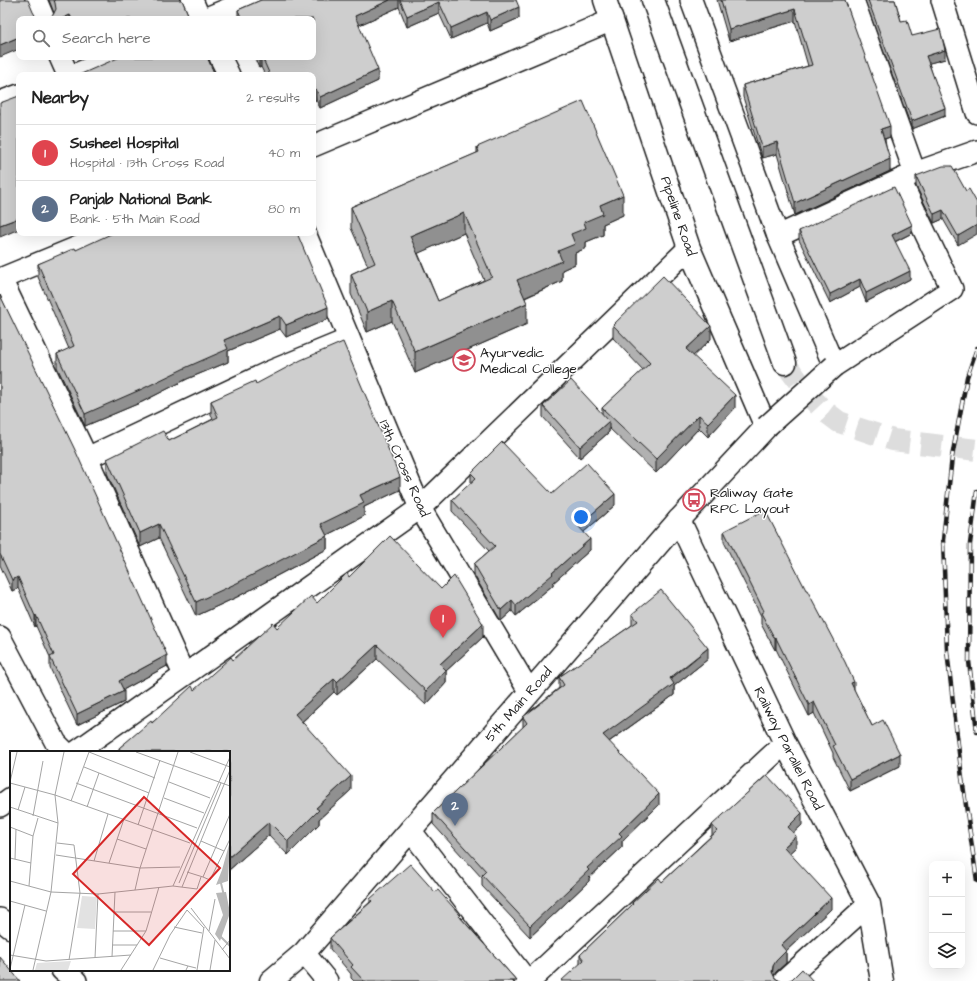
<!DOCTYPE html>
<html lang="en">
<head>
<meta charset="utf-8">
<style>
	:root { --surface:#fff; --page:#f2f2f2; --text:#222; --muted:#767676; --line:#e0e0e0; --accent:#d1495b }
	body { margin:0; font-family:"Architects Daughter",sans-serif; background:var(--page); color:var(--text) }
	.controls { position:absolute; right:12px; bottom:12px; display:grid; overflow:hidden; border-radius:8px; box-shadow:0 4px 16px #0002 }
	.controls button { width:36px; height:36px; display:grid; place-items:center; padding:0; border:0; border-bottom:1px solid var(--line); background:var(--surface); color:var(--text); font:20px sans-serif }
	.you { position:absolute; left:581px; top:517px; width:14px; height:14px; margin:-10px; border:3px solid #fff; border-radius:50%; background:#1a73e8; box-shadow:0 0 0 6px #1a73e833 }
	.badge { display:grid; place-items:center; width:26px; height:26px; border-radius:50%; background:var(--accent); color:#fff; font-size:13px; font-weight:700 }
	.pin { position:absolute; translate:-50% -33px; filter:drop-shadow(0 1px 2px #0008) }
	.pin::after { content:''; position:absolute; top:21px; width:14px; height:12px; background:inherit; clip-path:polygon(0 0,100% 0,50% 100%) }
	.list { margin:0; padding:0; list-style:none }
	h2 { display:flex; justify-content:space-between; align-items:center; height:52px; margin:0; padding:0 16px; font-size:17px }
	h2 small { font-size:13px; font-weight:400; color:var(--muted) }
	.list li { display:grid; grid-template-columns:26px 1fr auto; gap:12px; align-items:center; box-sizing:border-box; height:56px; padding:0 16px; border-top:1px solid var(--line) }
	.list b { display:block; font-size:15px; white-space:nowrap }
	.list p { margin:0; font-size:13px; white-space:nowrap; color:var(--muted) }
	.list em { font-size:13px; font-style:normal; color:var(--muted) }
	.icon { flex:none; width:22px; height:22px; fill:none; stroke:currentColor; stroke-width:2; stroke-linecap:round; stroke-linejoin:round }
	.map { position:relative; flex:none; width:977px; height:981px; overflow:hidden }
	.search { position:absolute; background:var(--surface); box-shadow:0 4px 16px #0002; left:16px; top:16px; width:300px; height:44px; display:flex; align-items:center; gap:10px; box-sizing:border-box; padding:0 14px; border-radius:8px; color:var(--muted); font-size:15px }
	.panel { position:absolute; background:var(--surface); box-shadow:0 4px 16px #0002; left:16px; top:72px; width:300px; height:164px; border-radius:8px }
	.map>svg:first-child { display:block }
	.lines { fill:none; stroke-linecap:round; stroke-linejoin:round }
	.secondary-tunnel { stroke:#ddd; stroke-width:22; stroke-dasharray:22 11; stroke-linecap:butt }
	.street-casing { stroke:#1c1c1c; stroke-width:24 }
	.secondary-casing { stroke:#1c1c1c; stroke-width:25 }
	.street { stroke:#fff; stroke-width:21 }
	.secondary { stroke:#fff; stroke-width:22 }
	.rail-casing { stroke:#1c1c1c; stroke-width:4.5 }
	.rail { stroke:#fff; stroke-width:3; stroke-dasharray:9; stroke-linecap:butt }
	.street-bridge-casing { stroke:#1c1c1c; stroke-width:24; stroke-linecap:butt }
	.street-bridge { stroke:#fff; stroke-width:21 }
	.wall { fill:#b1b1b1; stroke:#1c1c1c; fill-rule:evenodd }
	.shaded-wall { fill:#909090; stroke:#1c1c1c }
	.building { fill:#cecece; stroke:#1c1c1c; fill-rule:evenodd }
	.labels { text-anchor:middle; stroke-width:3; stroke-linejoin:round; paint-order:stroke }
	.street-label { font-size:14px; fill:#1c1c1c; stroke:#fff }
	.poi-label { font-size:14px; fill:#1c1c1c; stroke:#fff; text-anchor:start }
	.inset-river { fill:none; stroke:#b8b8b8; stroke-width:2 }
	.inset-road { fill:none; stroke:#a4a4a4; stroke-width:1 }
	.view { fill:#d62828; fill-opacity:0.15; stroke:#d62828; stroke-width:2 }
	.inset-edge { fill:none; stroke:#1c1c1c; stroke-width:2 }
</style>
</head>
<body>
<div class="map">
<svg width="977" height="981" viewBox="0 0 977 981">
	<rect width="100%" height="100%" fill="#fff"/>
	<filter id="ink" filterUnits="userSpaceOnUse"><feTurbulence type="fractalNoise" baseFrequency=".025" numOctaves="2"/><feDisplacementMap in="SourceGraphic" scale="8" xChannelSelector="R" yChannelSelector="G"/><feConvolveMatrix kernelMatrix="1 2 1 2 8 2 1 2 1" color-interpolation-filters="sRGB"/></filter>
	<g filter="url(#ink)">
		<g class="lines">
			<polyline class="secondary-tunnel" points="785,363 807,393 822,409 839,422 893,440 977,450"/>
			<g class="street-casing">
				<g id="street">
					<polyline points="36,0 44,19"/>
					<polyline points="192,0 200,19"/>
					<polyline points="691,0 778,236 834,366 952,289 900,180"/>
					<polyline points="942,0 977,113"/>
					<polyline points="204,19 250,0"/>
					<polyline points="60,57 68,75"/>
					<polyline points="220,57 229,75"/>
					<polyline points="74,75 116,57"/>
					<polyline points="0,102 19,95"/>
					<polyline points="313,146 612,20"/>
					<polyline points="915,173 977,151"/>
					<polyline points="305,233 420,508 529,691"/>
					<polyline points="778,236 915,173 853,0"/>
					<polyline points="0,279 112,233"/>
					<polyline points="1,279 87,458 184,675"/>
					<polyline points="87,458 269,372 349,339"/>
					<polyline points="0,637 56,743 65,752"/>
					<polyline points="76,752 420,508 689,248"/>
					<polyline points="0,806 11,798"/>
					<polyline points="410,830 527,981"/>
					<polyline points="0,919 11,928"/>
					<polyline points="304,953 327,981"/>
					<polyline points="62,970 76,981"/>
					<polyline points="530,981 785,743"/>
					<polyline points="784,981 869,904"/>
				</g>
			</g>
			<g class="secondary-casing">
				<g id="secondary">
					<polyline points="653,0 785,363"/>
					<polyline points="679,520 785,743 869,904 882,981"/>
					<polyline points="271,981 304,953 679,520 766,427 689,248 605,0"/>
				</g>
			</g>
			<use href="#street" class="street"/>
			<use href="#secondary" class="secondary"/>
			<g class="rail-casing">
				<g id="rail">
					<polyline points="977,348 967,377 952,457 943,540 947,651 962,778 977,881"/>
					<polyline points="977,491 970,544 969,661 977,732"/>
				</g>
			</g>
			<use href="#rail" class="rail"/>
			<g class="street-bridge-casing">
				<polyline id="street-bridge" points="766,427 834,366"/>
			</g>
			<use href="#street-bridge" class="street-bridge"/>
		</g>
		<g class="wall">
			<polygon points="49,0 182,0 190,19 45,19 49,18 53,15 54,13"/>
			<polygon points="261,0 516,0 519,18 490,31 487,23 451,39 439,13 407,27 399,7 359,25 378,81 320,108 316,100 313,75 265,75 261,67 259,68 254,57 313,57 313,19 238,19 238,10"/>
			<polygon points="717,0 845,0 890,137 885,139 890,171 795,215 777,154 762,158 743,97 743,85 808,66 795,21 729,41"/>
			<polygon points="865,0 895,0 901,21 912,36 945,59 929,63 945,116 912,129"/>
			<path d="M477 147 623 215 603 224V235L586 242V248L575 253V264L562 270V281L525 298 527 324 415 373 392 321 367 332 351 294V274L368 266 351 228V207L477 153ZM464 233 484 280 438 301 418 253Z"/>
			<polygon points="916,176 966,191 958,245 943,219 934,223 916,186"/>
			<polygon points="799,231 912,233 895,242 910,279 866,302 860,287 830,303 799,240"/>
			<polygon points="76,250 328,319 286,337 280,329 228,351 228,362 187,379 142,402 85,426 57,367 57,354 69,349 38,277 38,264"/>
			<polygon points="0,295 167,666 123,690 124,702 77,725 50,668 50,657 36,626 35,627 18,588 12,591 0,565"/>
			<polygon points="613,325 711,339 693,356 735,408 708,437 699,428 656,473 609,428 609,432 580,458 543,417 543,406 602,414 602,408 643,370 613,338"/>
			<polygon points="256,384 400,490 364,507 364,516 327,535 327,549 237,597 196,616 159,538 140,547 107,473 107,459 169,441 213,419 211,415 211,401"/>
			<polygon points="471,473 552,494 615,505 584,532 590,550 553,583 553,585 516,616 512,611 501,621 474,575 474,564 489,551 452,511 452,500 471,483"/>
			<polygon points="724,531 854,690 872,726 900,766 850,791 833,757 833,753 814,713 809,716 776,649 775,650 761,624 761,616 724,542"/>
			<polygon points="349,577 483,637 446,671 446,683 426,705 377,659 337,695 334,692 302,722 351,790 319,819 319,824 288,855 269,835 229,870 229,752 119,752 119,748 233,660 277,628 317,603"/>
			<polygon points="632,614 708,659 674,686 674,695 609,742 659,805 622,841 622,847 589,878 589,881 530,937 482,886 482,878 433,824 433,813 523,727 523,717 559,688 559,677 596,652 596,650 632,625"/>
			<polygon points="712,825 802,825 793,833 796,847 789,853 831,909 786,951 786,963 776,972 774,975 775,978 780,981 580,964 580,955 632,905 632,903 662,882 712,835"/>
			<polygon points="435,892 460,917 517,981 354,981 351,978 351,974 330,949 330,938 370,902 370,899"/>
		</g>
		<g class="shaded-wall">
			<polygon points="390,0 399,0 399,7 355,27 355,16"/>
			<polygon points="439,2 439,13 407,27 407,16"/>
			<polygon points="519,7 519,18 490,31 490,20"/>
			<polygon points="795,9 795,21 729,41 729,29"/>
			<polygon points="487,12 487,23 451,39 451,28"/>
			<polygon points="70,15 70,19 61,19"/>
			<polygon points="19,37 19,49 0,57 0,45"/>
			<polygon points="945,50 945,59 926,64 926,56"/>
			<polygon points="259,57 261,57 261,67 259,68"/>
			<polygon points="378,70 378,81 320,108 320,97"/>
			<polygon points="316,89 316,100 313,101 313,90"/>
			<polygon points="945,108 945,116 912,129 912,121"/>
			<polygon points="890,126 890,137 881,140 881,129"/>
			<polygon points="777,142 777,154 762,158 762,147"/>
			<polygon points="890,159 890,171 795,215 795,203"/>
			<polygon points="623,195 623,215 603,224 603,235 586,242 586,248 575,253 575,264 562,270 562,281 517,301 517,280 558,251 571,234 600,205"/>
			<polygon points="943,210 943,219 934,223 934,214"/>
			<polygon points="464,213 464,233 410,257 410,236"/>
			<polygon points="19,218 19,229 0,237 0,225"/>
			<polygon points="912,225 912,233 892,243 892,235"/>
			<polygon points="977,225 977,234 958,245 958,236"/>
			<polygon points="910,271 910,279 866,302 866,293"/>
			<polygon points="860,279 860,287 830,303 830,294"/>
			<polygon points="392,301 392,321 367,332 367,312"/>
			<polygon points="527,303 527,324 415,373 415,352"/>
			<polygon points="328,307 328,319 286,337 286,325"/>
			<polygon points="280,316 280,329 228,351 228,362 187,379 142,402 85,426 85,414 224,340"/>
			<polygon points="711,326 711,339 686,363 686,349"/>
			<polygon points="735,395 735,408 708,437 708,423"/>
			<polygon points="699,415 699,428 656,473 656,459"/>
			<polygon points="609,421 609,432 580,458 580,447"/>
			<polygon points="400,477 400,490 364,507 364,516 321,538 321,524 360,495"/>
			<polygon points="615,494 615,505 578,537 578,526"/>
			<polygon points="159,524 159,538 140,547 140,533"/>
			<polygon points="327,536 327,549 237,597 196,616 196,602"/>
			<polygon points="590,539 590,550 553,583 553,585 516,616 516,605"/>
			<polygon points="18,577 18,588 12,591 12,580"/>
			<polygon points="512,600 512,611 501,621 501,610"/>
			<polygon points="36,615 36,626 35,627 35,616"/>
			<polygon points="483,624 483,637 446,671 446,683 426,705 426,691 440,664"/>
			<polygon points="776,638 776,649 775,650 775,639"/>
			<polygon points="377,645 377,659 337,695 337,682"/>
			<polygon points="708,648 708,659 674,686 674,695 603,746 603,735"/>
			<polygon points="167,655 167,666 119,692 119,681"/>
			<polygon points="334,679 334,692 295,728 295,714"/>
			<polygon points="854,682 854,693 851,683"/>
			<polygon points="124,691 124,702 77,725 77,714"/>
			<polygon points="814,702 814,713 809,716 809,705"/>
			<polygon points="900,754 900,766 850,791 850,779"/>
			<polygon points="351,776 351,790 319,819 319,824 288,855 288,841 316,808"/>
			<polygon points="659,794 659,805 622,841 622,847 589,878 589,881 530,937 530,926 587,868 619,833"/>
			<polygon points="802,813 802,825 788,838 788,827"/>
			<polygon points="269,822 269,835 229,870 229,857"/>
			<polygon points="796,836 796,847 784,858 784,847"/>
			<polygon points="831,898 831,909 786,951 786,963 776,972 773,977 772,981 773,966 781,945"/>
		</g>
		<g class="building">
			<polygon points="0,0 28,0 33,12 36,17 41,19 19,19 19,37 0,45"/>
			<polygon points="54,0 182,0 190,19 72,19 70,15 61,19 45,19 49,18 53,15 56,9 55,3"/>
			<polygon points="261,0 390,0 355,16 378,70 320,97 316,89 313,90 313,75 270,75 262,57 313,57 313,19 242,19 238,10"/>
			<polygon points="400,0 516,0 519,7 490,20 487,12 451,28 439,2 407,16"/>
			<polygon points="721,0 845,0 890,126 881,129 890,159 795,203 777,142 762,147 743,85 812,65 795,9 729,29"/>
			<polygon points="868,0 895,0 901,21 907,20 912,36 940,29 945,50 926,56 945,108 912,121"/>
			<polygon points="120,57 207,57 215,75 68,75 79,75"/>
			<polygon points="19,96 19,218 0,225 0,103"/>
			<path d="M583 101 623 195 600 205 603 214 584 222 586 228 571 234 575 244 558 251 562 261 517 280 527 303 415 352 392 301 367 312 351 274 375 263 351 207 479 152 477 147ZM464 213 492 277 438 301 410 236Z"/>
			<polygon points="943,166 952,166 966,191 969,189 977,203 977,225 958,236 943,210 934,214 916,176"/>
			<polygon points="894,187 912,225 892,235 910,271 866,293 860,279 830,294 799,231"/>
			<polygon points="113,233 297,233 328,307 286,325 280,316 224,340 228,349 187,367 142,389 85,414 57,354 74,346 38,264 75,248 76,250"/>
			<polygon points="663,276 711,326 686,349 735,395 708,423 699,415 656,459 602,408 650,363 613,325"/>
			<polygon points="0,295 76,452 167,655 119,681 124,691 77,714 50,657 54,655 36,615 35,616 18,577 12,580 0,554"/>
			<polygon points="343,342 400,477 360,495 364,503 321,524 327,536 237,583 196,602 159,524 140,533 107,459 163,431 169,441 218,417 211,401 255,381 256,384 301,360"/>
			<polygon points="571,380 609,421 580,447 543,406"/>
			<polygon points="502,442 552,494 587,463 615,494 578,526 590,539 552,573 553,574 516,605 512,600 501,610 474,564 495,546 452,500 476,478 471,473"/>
			<polygon points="765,510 806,590 807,590 845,662 854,682 851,683 872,726 883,720 900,754 850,779 833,746 835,745 814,702 809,705 776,638 775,639 761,613 764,611 724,531"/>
			<polygon points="390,536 441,589 454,576 483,624 440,664 446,670 426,691 377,645 337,682 334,679 295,714 351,776 316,808 319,810 288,841 269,822 229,857 229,752 122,752 119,748 151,721 152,723 192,686 194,690 231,657 233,660 273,623 277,628 311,596 317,603 347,573 349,577"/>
			<polygon points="661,590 708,648 670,678 674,684 603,735 659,794 619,833 622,836 587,868 589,870 530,926 482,875 486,871 433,813 527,723 523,717 564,685 559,677 597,651 596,650 638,621 632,614"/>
			<polygon points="767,775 802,813 788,827 796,836 784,847 831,898 781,945 786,951 776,961 773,966 772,972 775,978 780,981 781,981 561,981 584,960 580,955 633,904 632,903 659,878 662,882 717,831 712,825"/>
			<polygon points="410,864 435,892 438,890 460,915 459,916 517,981 364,981 351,967 353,965 330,938 372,901 370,899"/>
			<polygon points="0,957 20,981 0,981"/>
			<polygon points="802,969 813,981 787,981 792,979"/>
		</g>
	</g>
	<defs>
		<g id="university-ring" transform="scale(1.15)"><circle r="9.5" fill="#fff" stroke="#d1495b" stroke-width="1.5"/><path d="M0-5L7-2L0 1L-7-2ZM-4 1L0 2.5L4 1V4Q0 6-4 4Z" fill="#d1495b"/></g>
		<g id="bus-ring" transform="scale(1.15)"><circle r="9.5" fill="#fff" stroke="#d1495b" stroke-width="1.5"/><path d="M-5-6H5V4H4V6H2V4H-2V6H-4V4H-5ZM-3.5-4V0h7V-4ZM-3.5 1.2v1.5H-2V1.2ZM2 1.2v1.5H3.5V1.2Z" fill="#d1495b"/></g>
	</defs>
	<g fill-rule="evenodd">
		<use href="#university-ring" x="464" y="360"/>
		<use href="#bus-ring" x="694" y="500"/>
	</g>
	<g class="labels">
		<g class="street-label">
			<text transform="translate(679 216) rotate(71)" y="5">Pipeline Road</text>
			<text transform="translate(405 468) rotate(66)" y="5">13th Cross Road</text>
			<text transform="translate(518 704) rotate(-49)" y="5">5th Main Road</text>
			<text transform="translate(789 748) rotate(63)" y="5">Railway Parallel Road</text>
		</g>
		<g class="poi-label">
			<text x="480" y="357">Ayurvedic<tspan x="480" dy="16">Medical College</tspan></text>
			<text x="710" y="497">Raliway Gate<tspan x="710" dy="16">RPC Layout</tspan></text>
		</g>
	</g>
	<g transform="translate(10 751)">
		<rect width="220" height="220" fill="#fff"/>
		<path d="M72 145 87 146 85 178 67 177Z" fill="#e2e2e2"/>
		<path d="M61 210 58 219H25L27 212Z" fill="#e2e2e2"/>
		<path d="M220 90 218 130 206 134 212 119ZM216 141 220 162 210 190 205 183 213 164 206 142Z" fill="#b8b8b8"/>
		<path class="inset-river" d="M213 126 211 132 215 149M209 184 220 195"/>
		<path class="inset-road" d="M79 1 145 27M126 1 220 35M180 1 220 16M74 16 139 42M0 31 7 1M159 31 200 47M0 32 45 44 180 92M66 32 187 77M154 47 194 62M61 50 79 1M0 56 48 72M77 56 89 22M8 59 15 36M23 65 33 10M128 74 150 9M0 76 23 85M107 88 136 98M191 90 214 100M47 92 64 94 70 142 59 209M46 104 130 117 170 116M0 107 21 112M5 108 6 78M84 110 98 63M99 112 114 68M177 121 193 126 220 63M193 126 200 129 220 88M0 130 41 141 88 143 163 135 220 6M169 132 211 32M19 135 23 85 28 67M163 135 187 138 191 126M172 136 220 19M125 139 130 117 168 1M0 150 36 160M181 157 220 208M104 161H141M164 176 192 182M103 180H136M199 180 205 148M102 194H127M212 199 220 189M0 204 36 210 121 204M102 206 105 141M85 207 88 143M150 207 178 215M0 218 15 154M23 219 41 141 48 72 45 44 54 1M111 219 136 180 149 136M143 219 160 184 177 159 194 177M176 219 178 215 186 217M187 219 194 176M200 219 205 189"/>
		<path class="view" d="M134 46 210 117 139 194 63 123Z"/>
		<rect width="220" height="220" class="inset-edge"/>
	</g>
</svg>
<div class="controls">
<button>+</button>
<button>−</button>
<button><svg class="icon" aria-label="layers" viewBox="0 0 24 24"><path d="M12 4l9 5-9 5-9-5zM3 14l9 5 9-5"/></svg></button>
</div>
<div class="you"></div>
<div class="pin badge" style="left:443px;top:638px;background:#e0444e">1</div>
<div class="pin badge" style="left:455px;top:826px;background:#5c6f8a">2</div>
<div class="search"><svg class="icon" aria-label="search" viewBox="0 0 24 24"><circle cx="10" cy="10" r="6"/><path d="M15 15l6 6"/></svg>Search here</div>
<section class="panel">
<h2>Nearby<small>2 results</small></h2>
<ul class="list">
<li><span class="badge" style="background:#e0444e">1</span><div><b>Susheel Hospital</b><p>Hospital · 13th Cross Road</p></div><em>40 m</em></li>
<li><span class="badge" style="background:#5c6f8a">2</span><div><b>Panjab National Bank</b><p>Bank · 5th Main Road</p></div><em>80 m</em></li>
</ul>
</section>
</div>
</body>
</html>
